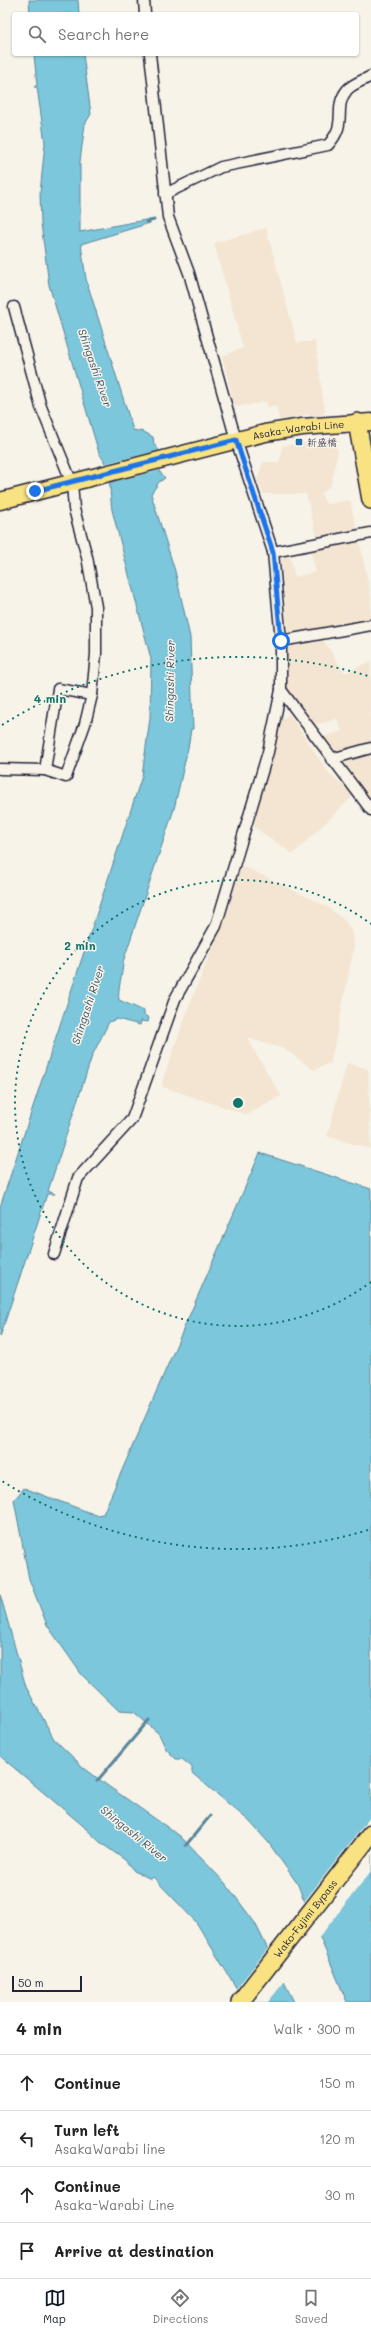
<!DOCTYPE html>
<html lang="en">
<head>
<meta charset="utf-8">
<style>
	:root { --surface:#fff; --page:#f2f2f2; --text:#222; --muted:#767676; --line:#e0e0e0; --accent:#111827 }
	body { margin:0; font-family:Mali,"Klee One",sans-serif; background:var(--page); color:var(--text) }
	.scale { position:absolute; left:12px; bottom:10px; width:70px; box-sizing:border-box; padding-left:4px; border:2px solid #22223b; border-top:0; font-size:11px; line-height:14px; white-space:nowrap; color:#22223b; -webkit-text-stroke:3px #f7f3e8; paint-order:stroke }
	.stop { position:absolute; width:12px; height:12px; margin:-9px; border:3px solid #1a73e8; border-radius:50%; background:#fff }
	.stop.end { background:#1a73e8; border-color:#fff; box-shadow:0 1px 4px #0008 }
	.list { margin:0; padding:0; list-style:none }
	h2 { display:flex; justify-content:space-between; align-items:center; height:52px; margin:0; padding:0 16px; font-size:17px }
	h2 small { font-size:13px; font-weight:400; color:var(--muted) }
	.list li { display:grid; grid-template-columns:26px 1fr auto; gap:12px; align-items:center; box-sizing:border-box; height:56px; padding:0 16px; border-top:1px solid var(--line) }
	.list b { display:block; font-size:15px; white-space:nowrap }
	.list p { margin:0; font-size:13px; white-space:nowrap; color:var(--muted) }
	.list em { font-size:13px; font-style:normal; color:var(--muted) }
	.icon { flex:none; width:22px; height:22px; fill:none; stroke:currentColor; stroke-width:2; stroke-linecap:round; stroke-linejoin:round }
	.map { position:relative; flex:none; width:371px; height:2002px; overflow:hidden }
	.search { position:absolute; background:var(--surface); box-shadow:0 1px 3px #0004; left:12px; right:12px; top:12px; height:44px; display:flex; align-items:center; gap:10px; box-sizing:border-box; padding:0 14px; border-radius:4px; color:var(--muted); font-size:15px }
	.sheet { height:276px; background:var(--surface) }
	nav { display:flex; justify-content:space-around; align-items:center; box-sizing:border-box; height:56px; border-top:1px solid var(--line); background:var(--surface); font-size:11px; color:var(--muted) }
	nav a { display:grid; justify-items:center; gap:2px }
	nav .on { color:var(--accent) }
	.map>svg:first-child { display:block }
	.built { fill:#f3e5d1 }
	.water { fill:#7cc7db; stroke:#58859b }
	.pier { fill:#f7f3e8 }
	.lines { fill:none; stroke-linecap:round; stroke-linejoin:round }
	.stream { stroke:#58859b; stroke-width:3 }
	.minor-casing { stroke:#22223b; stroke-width:13 }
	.primary-casing { stroke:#22223b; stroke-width:19 }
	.trunk-casing { stroke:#22223b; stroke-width:20 }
	.minor { stroke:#f7f3e8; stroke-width:10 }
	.primary { stroke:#f8e281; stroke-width:16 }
	.trunk { stroke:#f8e281; stroke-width:17 }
	.route { stroke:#1a73e8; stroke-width:5 }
	.ring { fill:none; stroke:#0f766e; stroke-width:2; stroke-dasharray:2 4 }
	.poi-dot { fill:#1f6fb2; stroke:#f7f3e8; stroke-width:1.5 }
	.labels { text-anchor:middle; stroke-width:3; stroke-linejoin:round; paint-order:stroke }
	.street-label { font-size:10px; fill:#22223b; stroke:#f7f3e8 }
	.poi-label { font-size:10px; fill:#22223b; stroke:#f7f3e8; text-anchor:start }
	.water-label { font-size:11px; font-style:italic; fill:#3d546b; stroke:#f7f3e8 }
	.centre { fill:#0f766e; stroke:#f7f3e8; stroke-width:2 }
	.ring-label { font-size:12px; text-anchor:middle; font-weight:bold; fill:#0f766e; stroke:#f7f3e8; stroke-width:3; stroke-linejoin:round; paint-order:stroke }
</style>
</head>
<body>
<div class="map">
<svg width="371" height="2002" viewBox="0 0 371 2002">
	<rect width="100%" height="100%" fill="#f7f3e8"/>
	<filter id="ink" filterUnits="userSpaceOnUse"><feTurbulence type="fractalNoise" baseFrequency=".025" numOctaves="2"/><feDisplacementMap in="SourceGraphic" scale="8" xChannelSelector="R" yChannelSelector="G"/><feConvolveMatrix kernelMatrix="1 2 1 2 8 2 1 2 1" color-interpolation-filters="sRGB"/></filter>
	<g filter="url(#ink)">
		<g class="built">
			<polygon points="266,228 297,343 315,341 325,412 322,416 309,415 279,420 276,406 268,407 266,402 235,407 222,356 243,348 214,243"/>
			<polygon points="328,440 338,450 331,485 321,494 326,504 350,500 357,532 318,540 306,494 263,494 257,480 263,462 280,462 282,446"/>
			<polygon points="359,539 371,597 371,622 288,635 281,557 283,553 289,552 295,577 316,572 310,549"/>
			<polygon points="322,638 345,673 371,661 371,745 335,755 320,738 342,731 337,719 311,726 285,692 283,682 288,644"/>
			<polygon points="289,714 328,772 354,795 293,854 254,827 279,722"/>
			<polygon points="371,752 371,802 339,761"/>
			<polygon points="241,865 328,907 345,921 351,930 354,947 331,1062 314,1070 284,1049 247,1038 281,1096 247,1115 163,1087 162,1082 188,1009 225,916"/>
			<polygon points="347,1063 368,1069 371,1149 327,1136"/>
		</g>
		<g class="water">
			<polygon points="29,0 78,0 79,14 30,14"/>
			<path d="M34 54H83L91 114 85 124 80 161V232L145 220H149L150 223 81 244 86 279 133 430 144 432 153 437 154 444 160 452 159 471 165 478 159 482 151 494 175 571 190 637 193 729H191L188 748 174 809 123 962C123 973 117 991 119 1000L144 1011V1015L149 1018 148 1022 141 1021 140 1025 117 1019 109 1022 92 1056 48 1191 55 1194H47L0 1337V1207L142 776 150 718 151 659 112 510C109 490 112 470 99 453L49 285 41 223 40 193 45 143 37 87H34L37 85Z"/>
			<polygon points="260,1153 371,1189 371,2002 347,2002 297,1883 268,1842 249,1821 192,1773 192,1767 182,1759 176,1759 166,1749 159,1734 134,1712 119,1711 82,1675 47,1625 29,1579 14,1500 24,1488 96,1515 103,1514"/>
			<polygon points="0,1594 26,1687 54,1739 84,1768 108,1786 180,1836 226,1884 255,1923 294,2002 245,2002 196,1922 153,1877 151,1879 134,1871 125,1860 101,1843 81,1824 0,1756"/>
		</g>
		<g class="pier">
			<polygon points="161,450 161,470 108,483 103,464"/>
			<polygon points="371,1816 371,1871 318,1939 303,1903"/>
			<polygon points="269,1947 285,1981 268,2002 243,2002 236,1989"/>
		</g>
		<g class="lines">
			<g class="stream">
				<polyline points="146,222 154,220"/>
				<polyline points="97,1781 149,1720"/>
				<polyline points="186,1845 210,1816"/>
			</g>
			<g class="minor-casing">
				<g id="minor">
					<polyline points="144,0 145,14"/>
					<path d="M165 194 221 167 328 145C349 122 332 109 347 90 352 84 364 80 371 76"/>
					<polyline points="273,552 371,533"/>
					<polyline points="281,641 371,625"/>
					<polyline points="281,690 371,810"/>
					<polyline points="331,759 371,748"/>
					<polyline points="0,769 45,770 66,777 85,724 92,695 96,654 96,607 87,557 74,509 72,483 41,407 14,307"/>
					<polyline points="45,770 58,689 92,695"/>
					<polyline points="54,1254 78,1178 132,1119 175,999 216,926 268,752 281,690 281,641 273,552 236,440 189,273 168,217 150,54"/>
				</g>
			</g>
			<g class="primary-casing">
				<g id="primary">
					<path id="s1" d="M0 501 265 433 302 427 371 422"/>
				</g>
			</g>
			<g class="trunk-casing">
				<g id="trunk">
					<polyline points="357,422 371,500"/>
					<path id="s2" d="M240 2002 371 1834"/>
				</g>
			</g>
			<use href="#minor" class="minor"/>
			<use href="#primary" class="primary"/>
			<use href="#trunk" class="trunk"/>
		</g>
	</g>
	<g class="lines" filter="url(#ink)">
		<polyline class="route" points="35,491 236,440 273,552 281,641"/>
	</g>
	<g class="ring">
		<path d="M371 1282A223 223 0 1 1 371 924"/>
		<path d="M368 1530A446 446 0 0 1 2 1481M2 725A446 446 0 0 1 368 676"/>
	</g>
	<rect class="poi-dot" x="295" y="438" width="8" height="8" rx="2"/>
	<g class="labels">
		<g class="street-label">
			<text dy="4" stroke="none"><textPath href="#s1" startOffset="307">Asaka-Warabi Line</textPath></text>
			<text dy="4" stroke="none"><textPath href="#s2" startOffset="106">Wako-Fujimi Bypass</textPath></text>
		</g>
		<g class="poi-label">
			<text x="307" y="446">新盛橋</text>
		</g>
		<g class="water-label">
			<text transform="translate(95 368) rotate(71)" y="4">Shingashi River</text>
			<text transform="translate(170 681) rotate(-89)" y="4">Shingashi River</text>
			<text transform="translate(88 1005) rotate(-72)" y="4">Shingashi River</text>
			<text transform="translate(134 1834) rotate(39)" y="4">Shingashi River</text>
		</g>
	</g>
	<circle cx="238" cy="1103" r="6" class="centre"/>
	<g class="ring-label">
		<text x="50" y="703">4 min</text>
		<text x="80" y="950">2 min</text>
	</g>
</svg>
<div class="scale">50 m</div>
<div class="stop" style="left:281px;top:641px"></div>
<div class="stop end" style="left:35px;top:491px"></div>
<div class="search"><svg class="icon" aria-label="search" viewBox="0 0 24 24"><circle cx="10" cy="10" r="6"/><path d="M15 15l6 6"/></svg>Search here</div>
</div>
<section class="sheet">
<h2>4 min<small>Walk · 300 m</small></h2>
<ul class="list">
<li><svg class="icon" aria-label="ahead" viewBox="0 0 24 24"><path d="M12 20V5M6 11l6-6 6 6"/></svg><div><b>Continue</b></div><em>150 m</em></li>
<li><svg class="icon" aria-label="left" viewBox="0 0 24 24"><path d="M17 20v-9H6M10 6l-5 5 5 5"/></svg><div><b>Turn left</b><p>AsakaWarabi line</p></div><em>120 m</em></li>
<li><svg class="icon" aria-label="ahead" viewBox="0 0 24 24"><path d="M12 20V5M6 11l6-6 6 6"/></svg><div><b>Continue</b><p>Asaka-Warabi Line</p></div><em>30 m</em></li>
<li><svg class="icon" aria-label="arrive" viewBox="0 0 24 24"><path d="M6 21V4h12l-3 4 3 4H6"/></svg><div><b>Arrive at destination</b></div></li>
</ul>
</section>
<nav>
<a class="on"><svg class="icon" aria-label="map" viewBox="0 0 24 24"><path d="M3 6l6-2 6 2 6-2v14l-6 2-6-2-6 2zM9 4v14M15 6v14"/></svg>Map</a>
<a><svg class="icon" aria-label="directions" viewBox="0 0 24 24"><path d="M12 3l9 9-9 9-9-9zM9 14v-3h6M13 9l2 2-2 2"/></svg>Directions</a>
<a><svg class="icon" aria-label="saved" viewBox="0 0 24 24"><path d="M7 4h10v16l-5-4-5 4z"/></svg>Saved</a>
</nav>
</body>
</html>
